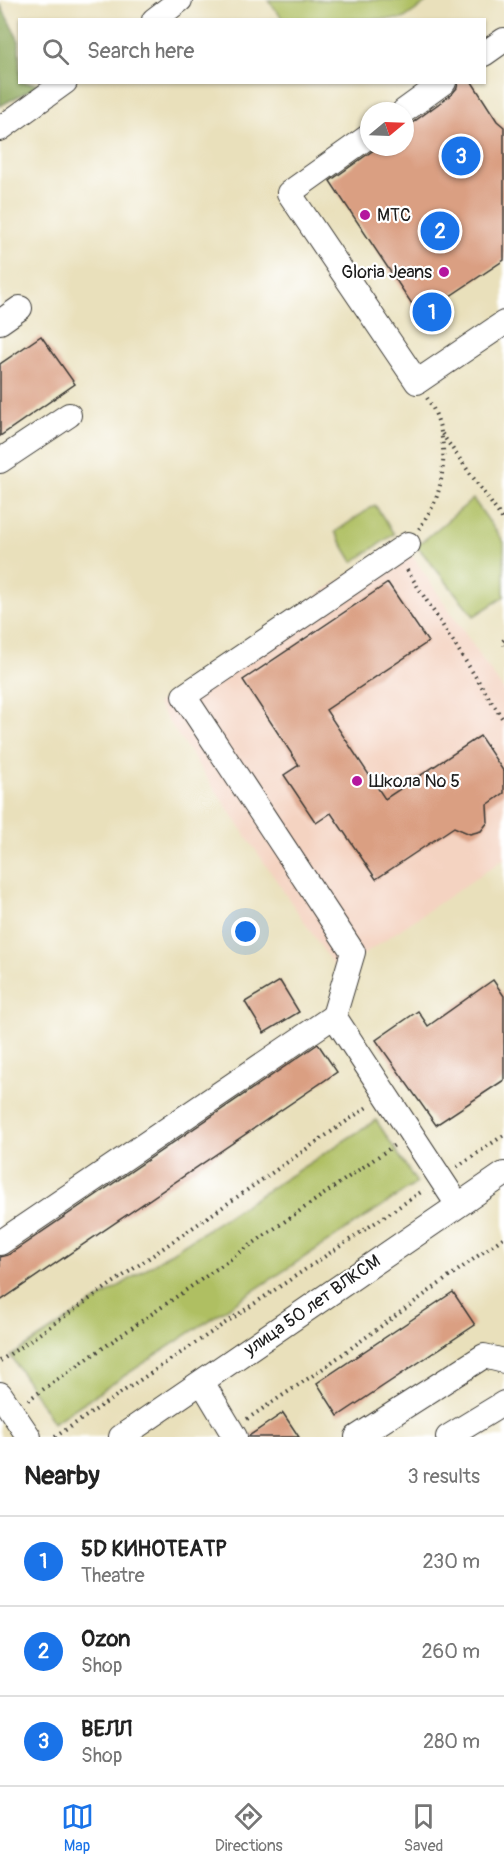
<!DOCTYPE html>
<html lang="en">
<head>
<meta charset="utf-8">
<style>
	:root { --surface:#fff; --page:#f2f2f2; --text:#222; --muted:#767676; --line:#e0e0e0; --accent:#1a73e8 }
	body { margin:0; font-family:Pangolin,sans-serif; background:var(--page); color:var(--text) }
	.compass { position:absolute; left:360px; top:102px; width:54px; height:54px; border-radius:50%; background:var(--surface); box-shadow:0 2px 4px #0004; rotate:71deg }
	.you { position:absolute; left:246px; top:932px; width:21px; height:21px; margin:-15px; border:4px solid #fff; border-radius:50%; background:#1a73e8; box-shadow:0 0 0 9px #1a73e833 }
	.badge { display:grid; place-items:center; width:39px; height:39px; border-radius:50%; background:var(--accent); color:#fff; font-size:20px; font-weight:700 }
	.pin { position:absolute; translate:-50% -50%; border:3px solid #fff; box-shadow:0 2px 6px #0006 }
	.list { margin:0; padding:0; list-style:none }
	h2 { display:flex; justify-content:space-between; align-items:center; height:78px; margin:0; padding:0 24px; font-size:26px }
	h2 small { font-size:20px; font-weight:400; color:var(--muted) }
	.list li { display:grid; grid-template-columns:39px 1fr auto; gap:18px; align-items:center; box-sizing:border-box; height:90px; padding:0 24px; border-top:2px solid var(--line) }
	.list b { display:block; font-size:22px; white-space:nowrap }
	.list p { margin:0; font-size:20px; white-space:nowrap; color:var(--muted) }
	.list em { font-size:20px; font-style:normal; color:var(--muted) }
	.icon { flex:none; width:33px; height:33px; fill:none; stroke:currentColor; stroke-width:2; stroke-linecap:round; stroke-linejoin:round }
	.map { position:relative; flex:none; width:504px; height:1437px; overflow:hidden }
	.search { position:absolute; background:var(--surface); box-shadow:0 2px 4px #0004; left:18px; right:18px; top:18px; height:66px; display:flex; align-items:center; gap:15px; box-sizing:border-box; padding:0 21px; border-radius:0px; color:var(--muted); font-size:22px }
	.sheet { height:348px; background:var(--surface) }
	nav { display:flex; justify-content:space-around; align-items:center; box-sizing:border-box; height:84px; border-top:2px solid var(--line); background:var(--surface); font-size:16px; color:var(--muted) }
	nav a { display:grid; justify-items:center; gap:3px }
	nav .on { color:var(--accent) }
	.map>svg:first-child { display:block }
	.built { fill:#f4d3c1 }
	.green { fill:#afbf62; stroke:#666e3f; stroke-width:1.5 }
	.forest { fill:#8ba658; stroke:#54613a; stroke-width:1.5 }
	.building { fill:#da9f82 }
	.lines { fill:none; stroke-linecap:round; stroke-linejoin:round }
	.minor-casing { stroke:#3b3934; stroke-width:26 }
	.path { stroke:#3b3934; stroke-width:4; stroke-dasharray:1.5 4.5; stroke-linecap:butt }
	.minor { stroke:#fff; stroke-width:24 }
	.poi-dot { fill:#b5179e; stroke:#fff; stroke-width:2 }
	.labels { text-anchor:middle; stroke-width:4.5; stroke-linejoin:round; paint-order:stroke }
	.poi-label { font-size:18px; fill:#1c1c1c; stroke:#fff; text-anchor:start }
	.street-label { font-size:18px; fill:#1c1c1c; stroke:#fff }
</style>
</head>
<body>
<div class="map">
<svg width="504" height="1437" viewBox="0 0 504 1437">
	<rect width="100%" height="100%" fill="#fff"/>
	<filter id="ink" filterUnits="userSpaceOnUse"><feTurbulence type="fractalNoise" baseFrequency=".0167" numOctaves="2"/><feDisplacementMap in="SourceGraphic" scale="12" xChannelSelector="R" yChannelSelector="G"/><feConvolveMatrix kernelMatrix="1 2 1 2 8 2 1 2 1" color-interpolation-filters="sRGB"/></filter>
	<filter id="wash" filterUnits="userSpaceOnUse"><feTurbulence type="fractalNoise" baseFrequency=".008" numOctaves="4" result="noise"/><feDisplacementMap in="SourceGraphic" scale="24" xChannelSelector="R" yChannelSelector="G"/><feGaussianBlur stdDeviation="1.35" result="paint"/><feColorMatrix in="noise" values="0 0 0 0 0 0 0 0 0 0 0 0 0 0 0 0 0 1.4 0 .05"/><feComposite in="paint" operator="in"/></filter>
	<g filter="url(#wash)">
		<rect width="100%" height="100%" fill="#e9e0bb"/>
		<polygon class="built" points="401,539 504,691 504,859 338,972 157,704"/>
		<g class="green">
			<polygon points="268,0 430,0 403,19 283,19"/>
			<polygon points="473,499 504,542 504,597 474,616 417,546"/>
			<polygon points="375,505 394,534 353,562 335,532"/>
			<polygon points="376,1120 417,1183 53,1423 11,1356"/>
		</g>
		<polygon class="forest" points="0,4 19,41 20,82 41,84 0,106"/>
		<g id="blocks">
			<g class="building">
				<polygon points="458,82 472,82 497,121 504,127 504,260 420,316 330,181 378,147 405,147 405,125 412,123 452,94 457,88"/>
				<polygon points="41,336 75,384 0,436 0,364"/>
				<polygon points="388,583 428,642 326,710 385,799 480,736 504,772 504,793 487,805 488,822 481,831 470,834 454,827 376,879 331,813 316,823 284,775 299,765 243,680"/>
				<polygon points="493,980 504,996 504,1080 436,1125 376,1040 418,1011 428,1026"/>
				<polygon points="280,981 299,1012 264,1033 245,1002"/>
				<polygon points="318,1044 337,1072 0,1301 0,1257 8,1255"/>
				<polygon points="453,1292 475,1325 338,1416 317,1383"/>
				<polygon points="283,1413 299,1437 249,1437 249,1436"/>
			</g>
		</g>
	</g>
	<g filter="url(#ink)">
		<use href="#blocks" fill-opacity="0" stroke="#3b3934" stroke-width="1.5"/>
		<g class="lines">
			<g class="minor-casing">
				<g id="minor">
					<polyline points="154,20 180,0"/>
					<polyline points="484,54 504,40"/>
					<polyline points="404,111 444,82"/>
					<polyline points="0,129 65,82"/>
					<polyline points="369,136 289,193 417,382 504,323"/>
					<polyline points="0,322 20,308"/>
					<polyline points="0,461 69,415"/>
					<polyline points="334,1016 353,952 184,696 408,544"/>
					<polyline points="0,1243 334,1016 458,1205"/>
					<polyline points="202,1382 235,1437"/>
					<polyline points="0,1394 29,1437"/>
					<polyline points="121,1437 504,1174"/>
					<polyline points="357,1437 484,1356 504,1361"/>
					<polyline points="448,1437 504,1403"/>
				</g>
			</g>
			<g class="path">
				<polyline points="442,434 504,521"/>
				<path d="M419 529C425 519 433 508 437 496 447 465 446 426 427 398"/>
				<polyline points="407,570 504,721"/>
				<polyline points="504,640 502,642 504,645"/>
				<polyline points="457,1167 504,1135"/>
				<polyline points="0,1361 370,1105"/>
				<polyline points="28,1400 396,1144"/>
				<polyline points="247,1419 318,1372 504,1237"/>
				<polyline points="55,1437 424,1190"/>
			</g>
			<use href="#minor" class="minor"/>
		</g>
	</g>
	<g class="poi-dot">
		<circle cx="365" cy="215" r="6"/>
		<circle cx="444" cy="272" r="6"/>
		<circle cx="357" cy="781" r="6"/>
	</g>
	<g class="labels">
		<g class="poi-label">
			<text x="377" y="221">МТС</text>
			<text x="432" y="278" text-anchor="end">Gloria Jeans</text>
			<text x="369" y="787">Школа № 5</text>
		</g>
		<g class="street-label">
			<text transform="translate(312 1305) rotate(-35)" y="6">улица 50 лет ВЛКСМ</text>
		</g>
	</g>
</svg>
<svg class="compass" viewBox="-18 -18 36 36"><path d="M0-13l5 13h-10z" fill="#e53935"/><path d="M0 13l5-13h-10z" fill="#767676"/></svg>
<div class="you"></div>
<div class="pin badge" style="left:432px;top:312px">1</div>
<div class="pin badge" style="left:440px;top:231px">2</div>
<div class="pin badge" style="left:461px;top:156px">3</div>
<div class="search"><svg class="icon" aria-label="search" viewBox="0 0 24 24"><circle cx="10" cy="10" r="6"/><path d="M15 15l6 6"/></svg>Search here</div>
</div>
<section class="sheet">
<h2>Nearby<small>3 results</small></h2>
<ul class="list">
<li><span class="badge">1</span><div><b>5D КИНОТЕАТР</b><p>Theatre</p></div><em>230 m</em></li>
<li><span class="badge">2</span><div><b>Ozon</b><p>Shop</p></div><em>260 m</em></li>
<li><span class="badge">3</span><div><b>ВЕЛЛ</b><p>Shop</p></div><em>280 m</em></li>
</ul>
</section>
<nav>
<a class="on"><svg class="icon" aria-label="map" viewBox="0 0 24 24"><path d="M3 6l6-2 6 2 6-2v14l-6 2-6-2-6 2zM9 4v14M15 6v14"/></svg>Map</a>
<a><svg class="icon" aria-label="directions" viewBox="0 0 24 24"><path d="M12 3l9 9-9 9-9-9zM9 14v-3h6M13 9l2 2-2 2"/></svg>Directions</a>
<a><svg class="icon" aria-label="saved" viewBox="0 0 24 24"><path d="M7 4h10v16l-5-4-5 4z"/></svg>Saved</a>
</nav>
</body>
</html>
